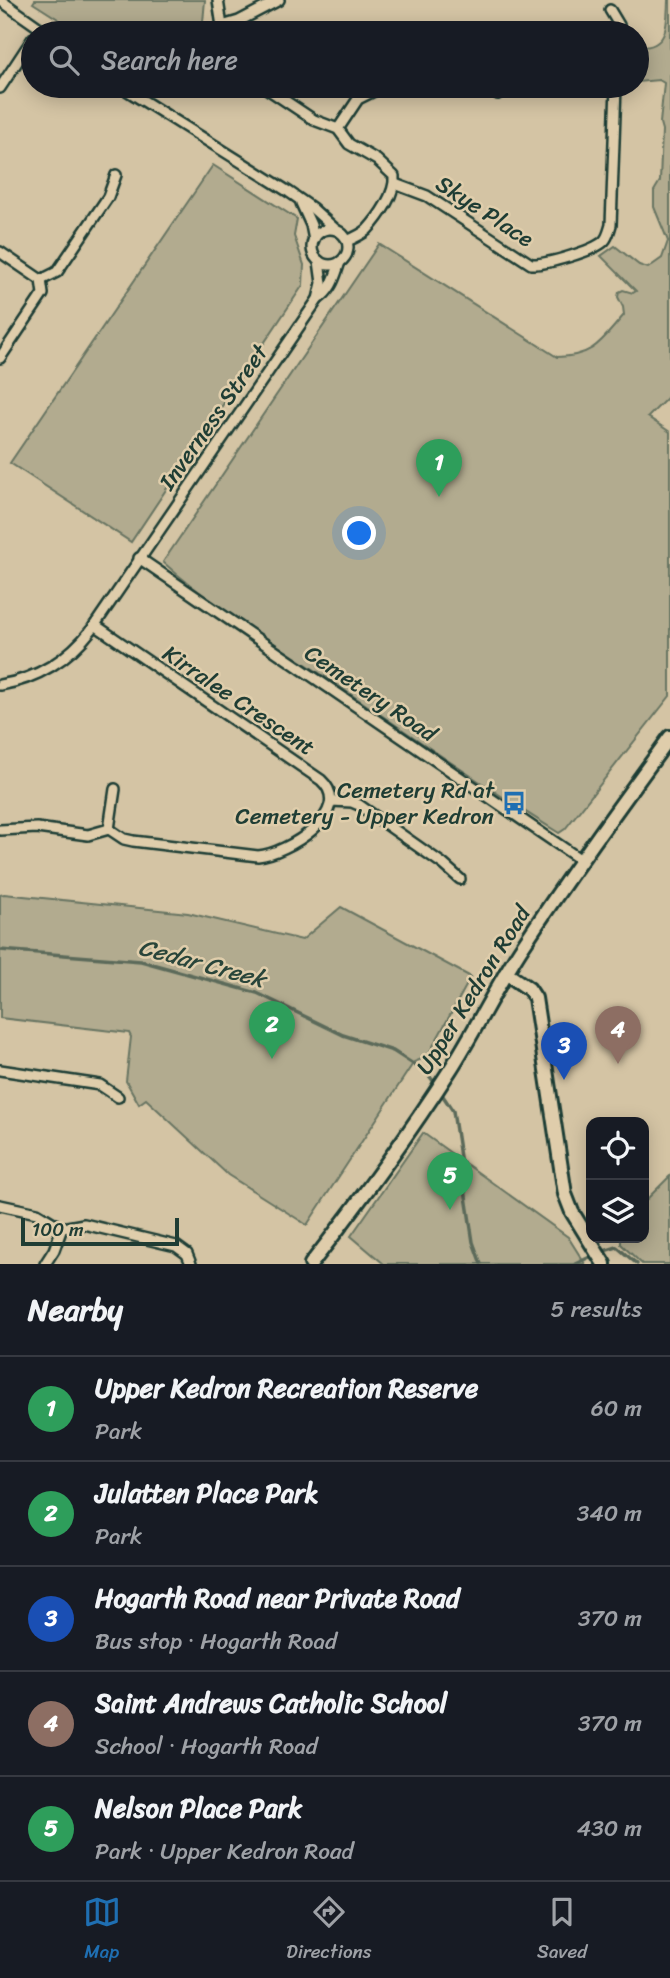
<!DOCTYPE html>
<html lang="en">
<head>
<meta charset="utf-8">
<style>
	:root { --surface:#171b24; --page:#242831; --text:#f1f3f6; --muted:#9ea1a6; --line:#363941; --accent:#1f6fb2 }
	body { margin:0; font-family:Sriracha,sans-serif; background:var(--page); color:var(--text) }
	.controls { position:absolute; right:21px; bottom:21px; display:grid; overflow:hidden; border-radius:14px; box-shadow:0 4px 18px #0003 }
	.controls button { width:63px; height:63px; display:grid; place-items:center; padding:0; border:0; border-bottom:2px solid var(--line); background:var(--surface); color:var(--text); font:35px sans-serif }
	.scale { position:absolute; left:21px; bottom:18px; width:158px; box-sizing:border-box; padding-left:7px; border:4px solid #1f3d34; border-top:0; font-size:19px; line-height:24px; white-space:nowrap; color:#1f3d34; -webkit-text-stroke:5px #dfcdab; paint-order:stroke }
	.you { position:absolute; left:360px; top:534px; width:24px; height:24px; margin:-18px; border:5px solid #fff; border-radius:50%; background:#1a73e8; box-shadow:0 0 0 10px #1a73e833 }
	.badge { display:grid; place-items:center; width:46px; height:46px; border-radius:50%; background:var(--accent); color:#fff; font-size:23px; font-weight:700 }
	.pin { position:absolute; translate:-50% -58px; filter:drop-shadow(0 2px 4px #0008) }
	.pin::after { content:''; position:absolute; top:37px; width:24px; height:21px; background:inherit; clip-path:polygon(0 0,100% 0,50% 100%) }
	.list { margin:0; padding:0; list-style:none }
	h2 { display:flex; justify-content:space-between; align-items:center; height:91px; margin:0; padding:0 28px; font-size:30px }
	h2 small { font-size:23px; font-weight:400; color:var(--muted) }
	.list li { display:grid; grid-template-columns:46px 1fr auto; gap:21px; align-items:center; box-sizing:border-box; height:105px; padding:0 28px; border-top:2px solid var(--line) }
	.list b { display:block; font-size:26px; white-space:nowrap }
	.list p { margin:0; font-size:23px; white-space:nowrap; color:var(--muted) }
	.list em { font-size:23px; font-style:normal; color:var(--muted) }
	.icon { flex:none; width:38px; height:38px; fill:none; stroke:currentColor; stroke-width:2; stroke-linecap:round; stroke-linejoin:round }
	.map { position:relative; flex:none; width:670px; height:1264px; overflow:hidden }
	.search { position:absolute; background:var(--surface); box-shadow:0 4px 18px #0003; left:21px; right:21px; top:21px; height:77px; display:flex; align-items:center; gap:18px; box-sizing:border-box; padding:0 24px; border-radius:38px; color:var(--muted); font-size:26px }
	.sheet { height:616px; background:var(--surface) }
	nav { display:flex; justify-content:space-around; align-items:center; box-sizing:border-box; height:98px; border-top:2px solid var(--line); background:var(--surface); font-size:19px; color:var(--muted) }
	nav a { display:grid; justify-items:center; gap:4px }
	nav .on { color:var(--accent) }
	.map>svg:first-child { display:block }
	.green { fill:#b2ab8f; stroke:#687462; stroke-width:2 }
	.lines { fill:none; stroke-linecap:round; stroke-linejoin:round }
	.stream { stroke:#5c6b5a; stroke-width:3.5 }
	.street-casing { stroke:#1f3d34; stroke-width:14 }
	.secondary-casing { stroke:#1f3d34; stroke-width:18 }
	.street { stroke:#dfcdab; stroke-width:9 }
	.secondary { stroke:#dfcdab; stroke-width:12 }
	.labels { text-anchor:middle; stroke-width:5; stroke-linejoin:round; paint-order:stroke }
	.street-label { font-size:23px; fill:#1f3d34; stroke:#dfcdab }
	.poi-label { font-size:23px; fill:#1f3d34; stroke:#dfcdab; text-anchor:end }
	.water-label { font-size:24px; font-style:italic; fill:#29453a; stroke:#dfcdab }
</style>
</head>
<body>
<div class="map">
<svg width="670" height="1264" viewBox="0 0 670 1264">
	<rect width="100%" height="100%" fill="#d4c4a4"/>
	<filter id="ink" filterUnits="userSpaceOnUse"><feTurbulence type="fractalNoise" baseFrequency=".0143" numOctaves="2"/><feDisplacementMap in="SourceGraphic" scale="14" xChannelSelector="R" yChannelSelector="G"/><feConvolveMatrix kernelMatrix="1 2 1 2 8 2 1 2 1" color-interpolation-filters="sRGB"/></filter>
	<g filter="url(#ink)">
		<g class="green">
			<polygon points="35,0 205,0 202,33 80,33 33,3"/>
			<path d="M668 0H670V395L648 417 670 432V696L565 829 559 833C478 783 402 729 324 676 271 641 209 604 163 562L379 244 557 357C595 356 601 341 624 315L623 307 618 297 619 292 623 290 633 293 636 291 601 256 615 246 639 265 648 268 662 258 668 241 654 207V191L660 181 662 130 660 123 664 83 659 80 637 82V47C669 49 667 24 668 0Z"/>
			<polygon points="213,165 297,219 294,236 304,265 303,285 131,542 10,463"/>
			<polygon points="4,894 188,913 302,940 341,907 471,977 427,1057 414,1062 307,1225 228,1175 146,1099 139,1104 126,1081 131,1037 129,1033 0,1018 0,895"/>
			<polygon points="423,1133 568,1237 585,1264 384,1264 351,1236"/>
			<polygon points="670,1176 670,1264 642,1264 621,1244 621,1238 644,1238 644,1202"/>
		</g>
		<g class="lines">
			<g class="stream">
				<polyline points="0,950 141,961 257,993 343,1035 393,1051 427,1073 437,1086"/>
				<polyline points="441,1093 453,1111 473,1242 481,1264"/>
				<polyline points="601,1252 617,1247 637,1264"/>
				<polyline points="575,1264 594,1255"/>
			</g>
			<g class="street-casing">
				<g id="street">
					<polyline points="0,0 47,33"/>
					<polyline points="218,0 223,33"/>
					<polyline points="610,10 619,25 619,33"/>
					<polyline points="222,26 239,21 279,0"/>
					<polyline points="120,86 289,192 312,208 335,229"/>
					<path d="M263 86 314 120 338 129 349 144 377 160 394 176C396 193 379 217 367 230 361 235 354 238 347 241"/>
					<polyline points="487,86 498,94"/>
					<polyline points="0,88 33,38"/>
					<polyline points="338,129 358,99 384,86"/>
					<path d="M395 184 427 196 531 264C545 265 594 251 604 241 608 237 609 231 611 225L616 86"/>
					<polyline points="301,203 311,225 314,240"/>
					<circle cx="330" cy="247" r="18"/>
					<polyline points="0,252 41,280 43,294 0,358"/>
					<polyline points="41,280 57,272 108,197 116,175"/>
					<path d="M318 299C332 290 335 276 340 262"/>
					<polyline points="139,558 581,860"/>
					<path d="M0 685C37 679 69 659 92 629L318 299 322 283 319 261"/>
					<polyline points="331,801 352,802 359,805 443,864 460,879"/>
					<polyline points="109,829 115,789"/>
					<path d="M0 830 37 828 88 835 109 829 124 839 133 841 258 856C286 854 356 812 321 780L95 625"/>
					<polyline points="0,1070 100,1085 118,1097"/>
					<polyline points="0,1205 37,1213 62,1228 84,1224 176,1246 187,1254 191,1264"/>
					<polyline points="45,1264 54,1250 62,1228"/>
				</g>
			</g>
			<g class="secondary-casing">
				<g id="secondary">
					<polyline points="506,973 529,989 535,998 565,1194 572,1212 604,1264"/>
					<path d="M311 1264C360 1201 407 1137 450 1070 475 1031 495 989 520 950 568 877 619 807 670 737"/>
				</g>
			</g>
			<use href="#street" class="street"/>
			<use href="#secondary" class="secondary"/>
		</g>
	</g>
	<defs>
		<g id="bus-bare" transform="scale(1.89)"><path d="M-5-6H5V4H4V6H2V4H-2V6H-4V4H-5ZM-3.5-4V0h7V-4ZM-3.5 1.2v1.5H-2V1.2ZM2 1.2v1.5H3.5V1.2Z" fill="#1f6fb2" stroke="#dfcdab" stroke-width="2.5" paint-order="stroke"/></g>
	</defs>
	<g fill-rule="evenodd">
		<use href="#bus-bare" x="514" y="803"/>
	</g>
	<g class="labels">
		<g class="street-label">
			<text transform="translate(485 211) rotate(33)" y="8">Skye Place</text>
			<text transform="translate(213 417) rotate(-55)" y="8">Inverness Street</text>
			<text transform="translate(371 693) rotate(34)" y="8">Cemetery Road</text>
			<text transform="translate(239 700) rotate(34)" y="8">Kirralee Crescent</text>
			<text transform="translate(473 990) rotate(-58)" y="8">Upper Kedron Road</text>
		</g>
		<g class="poi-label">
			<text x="494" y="798">Cemetery Rd at<tspan x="494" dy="26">Cemetery - Upper Kedron</tspan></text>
		</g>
		<g class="water-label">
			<text transform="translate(202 963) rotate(15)" y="8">Cedar Creek</text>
		</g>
	</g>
</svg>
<div class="controls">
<button><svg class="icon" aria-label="locate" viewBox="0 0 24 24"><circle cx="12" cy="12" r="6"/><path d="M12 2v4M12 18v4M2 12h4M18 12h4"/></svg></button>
<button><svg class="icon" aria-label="layers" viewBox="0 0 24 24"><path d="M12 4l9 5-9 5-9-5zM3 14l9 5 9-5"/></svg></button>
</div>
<div class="scale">100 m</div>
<div class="you"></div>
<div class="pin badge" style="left:439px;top:497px;background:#2e9e5b">1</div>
<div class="pin badge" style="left:272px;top:1059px;background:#2e9e5b">2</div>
<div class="pin badge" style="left:564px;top:1080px;background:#1a4fb4">3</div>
<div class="pin badge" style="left:618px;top:1064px;background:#8d6e63">4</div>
<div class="pin badge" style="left:450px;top:1210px;background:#2e9e5b">5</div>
<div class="search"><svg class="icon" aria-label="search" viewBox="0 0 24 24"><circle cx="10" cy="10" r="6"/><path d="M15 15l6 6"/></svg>Search here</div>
</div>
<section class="sheet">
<h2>Nearby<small>5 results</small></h2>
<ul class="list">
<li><span class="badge" style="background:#2e9e5b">1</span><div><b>Upper Kedron Recreation Reserve</b><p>Park</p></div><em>60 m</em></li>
<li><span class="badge" style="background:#2e9e5b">2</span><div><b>Julatten Place Park</b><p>Park</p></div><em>340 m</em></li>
<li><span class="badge" style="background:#1a4fb4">3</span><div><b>Hogarth Road near Private Road</b><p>Bus stop · Hogarth Road</p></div><em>370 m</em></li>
<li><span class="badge" style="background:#8d6e63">4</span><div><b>Saint Andrews Catholic School</b><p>School · Hogarth Road</p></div><em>370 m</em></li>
<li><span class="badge" style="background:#2e9e5b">5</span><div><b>Nelson Place Park</b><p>Park · Upper Kedron Road</p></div><em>430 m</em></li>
</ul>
</section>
<nav>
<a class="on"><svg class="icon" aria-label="map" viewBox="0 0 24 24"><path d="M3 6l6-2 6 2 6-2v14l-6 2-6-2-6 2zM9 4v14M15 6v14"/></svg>Map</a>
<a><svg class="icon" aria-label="directions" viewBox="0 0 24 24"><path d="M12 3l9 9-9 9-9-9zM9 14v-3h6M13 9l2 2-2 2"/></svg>Directions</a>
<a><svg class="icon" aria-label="saved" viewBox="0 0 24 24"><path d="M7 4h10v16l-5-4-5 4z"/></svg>Saved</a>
</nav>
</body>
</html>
